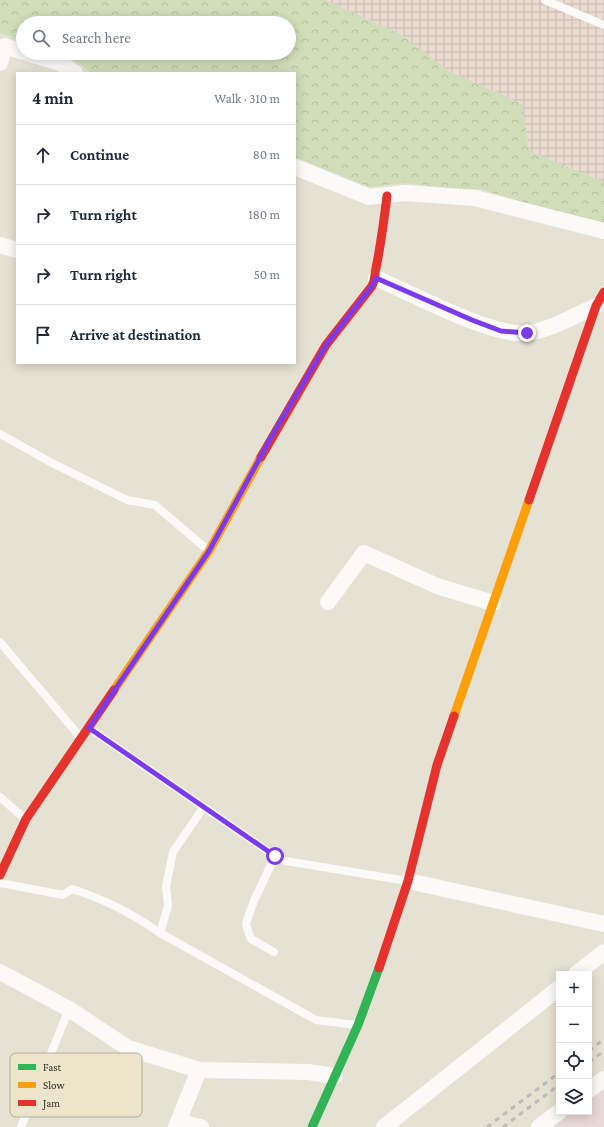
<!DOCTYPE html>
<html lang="en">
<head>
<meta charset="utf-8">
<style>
	:root { --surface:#fff; --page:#f2f2f3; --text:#1f2937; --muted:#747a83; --line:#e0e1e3 }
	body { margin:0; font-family:"Crimson Pro",serif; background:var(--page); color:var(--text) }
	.controls { position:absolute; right:12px; bottom:12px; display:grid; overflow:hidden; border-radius:0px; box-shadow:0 2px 10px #0003 }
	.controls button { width:36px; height:36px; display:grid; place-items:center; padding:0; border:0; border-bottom:1px solid var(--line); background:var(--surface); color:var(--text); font:20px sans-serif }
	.stop { position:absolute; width:12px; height:12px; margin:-9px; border:3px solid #7c3aed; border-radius:50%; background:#fff }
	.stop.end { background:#7c3aed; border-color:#fff; box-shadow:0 1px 4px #0008 }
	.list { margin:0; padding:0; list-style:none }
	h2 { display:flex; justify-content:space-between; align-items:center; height:52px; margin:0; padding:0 16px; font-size:17px }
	h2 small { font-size:13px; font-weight:400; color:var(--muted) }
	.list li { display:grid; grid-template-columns:26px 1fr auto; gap:12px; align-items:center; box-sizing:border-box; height:60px; padding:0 16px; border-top:1px solid var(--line) }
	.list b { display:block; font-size:15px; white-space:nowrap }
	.list em { font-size:13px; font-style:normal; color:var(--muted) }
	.icon { flex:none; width:22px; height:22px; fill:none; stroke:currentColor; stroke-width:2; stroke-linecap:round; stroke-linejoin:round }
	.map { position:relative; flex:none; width:604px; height:1127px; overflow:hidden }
	.search { position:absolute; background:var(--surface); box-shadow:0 2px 10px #0003; left:16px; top:16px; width:280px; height:44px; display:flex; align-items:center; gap:10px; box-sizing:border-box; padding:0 14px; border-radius:22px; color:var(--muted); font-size:15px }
	.panel { position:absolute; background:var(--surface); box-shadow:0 2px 10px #0003; left:16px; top:72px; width:280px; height:292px; border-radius:0px }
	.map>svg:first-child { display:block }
	.commercial { fill:#e9d9d6 }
	.industrial { fill:url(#industrial-grid) }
	.forest { fill:url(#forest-crowns) }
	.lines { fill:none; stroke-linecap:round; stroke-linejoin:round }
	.lane { stroke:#fbfaf8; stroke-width:8 }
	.street { stroke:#fbfaf8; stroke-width:16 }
	.fast { stroke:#30b455; stroke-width:9 }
	.slow { stroke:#ff9f0a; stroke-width:9 }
	.jam { stroke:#e5322d; stroke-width:9 }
	.rail { stroke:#bdbcb9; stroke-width:3; stroke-dasharray:5 5; stroke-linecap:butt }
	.route { stroke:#7c3aed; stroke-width:5 }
	.key { fill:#ece5cc; stroke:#b3ad99; stroke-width:1 }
	.key-label { font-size:11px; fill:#2e2b22 }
</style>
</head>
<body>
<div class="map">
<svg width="604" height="1127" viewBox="0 0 604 1127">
	<defs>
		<pattern id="industrial-grid" width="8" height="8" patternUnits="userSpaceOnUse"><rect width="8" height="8" fill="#eadad0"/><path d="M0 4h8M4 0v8" fill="none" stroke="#c9bbb2"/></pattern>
		<pattern id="forest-crowns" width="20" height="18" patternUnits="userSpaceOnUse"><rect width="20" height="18" fill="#d0ddb9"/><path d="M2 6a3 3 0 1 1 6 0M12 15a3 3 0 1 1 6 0" fill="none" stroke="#b3be9f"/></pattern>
	</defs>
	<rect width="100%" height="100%" fill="#e5e1d3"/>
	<polygon class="commercial" points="604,1088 604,1127 554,1127 574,1112 589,1112 589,1100"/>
	<polygon class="industrial" points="325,0 604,0 604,182 529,151 522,104 449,71 400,34"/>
	<polygon class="forest" points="0,0 325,0 400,34 449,71 522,104 529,151 604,182 604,227 480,189 458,189 406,183 369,187 295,157 295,73 91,73 67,53 289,53 289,23 23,23 23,40 0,33"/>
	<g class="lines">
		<g class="lane">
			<polyline points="545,0 604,25"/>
			<polyline points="0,434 52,463 127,500 155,505 209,551"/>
			<polyline points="0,642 81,738"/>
			<polyline points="89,728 275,856 286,861 407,881"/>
			<polyline points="0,797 25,819"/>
			<polyline points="203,808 173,852 166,886 168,906 160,933 316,1020 357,1025"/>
			<path d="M0 883 63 895 72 889C104 899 133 914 160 933"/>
			<polyline points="274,952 251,939 246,925 247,920 254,901 275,856"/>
			<polyline points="21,1127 69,1009"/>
		</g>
		<g class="street">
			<polyline points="27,53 60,63 75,73"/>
			<polyline points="0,63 5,46 23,52"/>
			<polyline points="295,167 369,197 405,193 475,198 604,231"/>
			<polyline points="0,245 17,250"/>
			<path d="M376 278C410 293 494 338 528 333 552 329 574 316 596 306"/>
			<polyline points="328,602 364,553 437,586 493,603"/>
			<polyline points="408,881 604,924"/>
			<polyline points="0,972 69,1009 128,1048 199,1070 308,1072 335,1076"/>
			<polyline points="576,974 604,952"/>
			<polyline points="589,1090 604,1079"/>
			<polyline points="178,1122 201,1127"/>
			<polyline points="176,1127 199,1070"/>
			<polyline points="384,1127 559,988"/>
			<polyline points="539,1127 559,1112"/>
		</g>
		<polyline class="fast" points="312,1127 358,1025 379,968"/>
		<g class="slow">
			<polyline points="114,690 209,551 261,457"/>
			<polyline points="454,716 529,500"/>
		</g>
		<g class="jam">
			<path d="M261 457 326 345 372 286C376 278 374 276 376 268 381 244 384 220 387 196"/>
			<polyline points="529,500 596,306 604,292"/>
			<polyline points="0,875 26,819 114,690"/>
			<polyline points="379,968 408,881 437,765 454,716"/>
		</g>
		<g class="rail">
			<polyline points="589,1051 604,1039"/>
			<polyline points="589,1062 604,1051"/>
			<polyline points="487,1127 559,1073"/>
			<polyline points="503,1127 559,1085"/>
		</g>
	</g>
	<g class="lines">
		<polyline class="route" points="275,856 89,728 209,551 273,434 326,345 372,286 376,278 472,320 501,331 527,333"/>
	</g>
	<rect x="10" y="1053" width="132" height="64" rx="6" class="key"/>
	<rect x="18" y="1064" width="18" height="6" fill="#30b455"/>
	<rect x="18" y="1082" width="18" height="6" fill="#ff9f0a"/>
	<rect x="18" y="1100" width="18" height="6" fill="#e5322d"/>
	<g class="key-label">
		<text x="43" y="1071">Fast</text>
		<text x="43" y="1089">Slow</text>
		<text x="43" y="1107">Jam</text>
	</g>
</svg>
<div class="controls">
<button>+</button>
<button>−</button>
<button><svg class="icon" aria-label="locate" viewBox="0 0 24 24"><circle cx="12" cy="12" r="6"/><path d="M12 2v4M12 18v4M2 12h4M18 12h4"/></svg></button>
<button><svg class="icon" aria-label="layers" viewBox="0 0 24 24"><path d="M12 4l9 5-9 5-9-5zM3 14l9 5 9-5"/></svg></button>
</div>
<div class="stop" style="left:275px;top:856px"></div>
<div class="stop end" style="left:527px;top:333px"></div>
<div class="search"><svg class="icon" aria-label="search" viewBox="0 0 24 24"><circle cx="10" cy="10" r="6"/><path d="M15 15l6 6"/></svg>Search here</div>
<section class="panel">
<h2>4 min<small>Walk · 310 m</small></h2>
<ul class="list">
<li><svg class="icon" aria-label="ahead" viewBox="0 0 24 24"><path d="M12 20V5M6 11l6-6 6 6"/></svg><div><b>Continue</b></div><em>80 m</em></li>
<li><svg class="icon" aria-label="right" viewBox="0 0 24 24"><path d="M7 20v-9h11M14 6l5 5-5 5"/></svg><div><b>Turn right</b></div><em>180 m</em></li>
<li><svg class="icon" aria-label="right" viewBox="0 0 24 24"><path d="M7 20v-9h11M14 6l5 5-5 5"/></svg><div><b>Turn right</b></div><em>50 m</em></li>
<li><svg class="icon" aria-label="arrive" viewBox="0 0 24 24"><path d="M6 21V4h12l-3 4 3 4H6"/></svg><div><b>Arrive at destination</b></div></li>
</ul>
</section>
</div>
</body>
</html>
